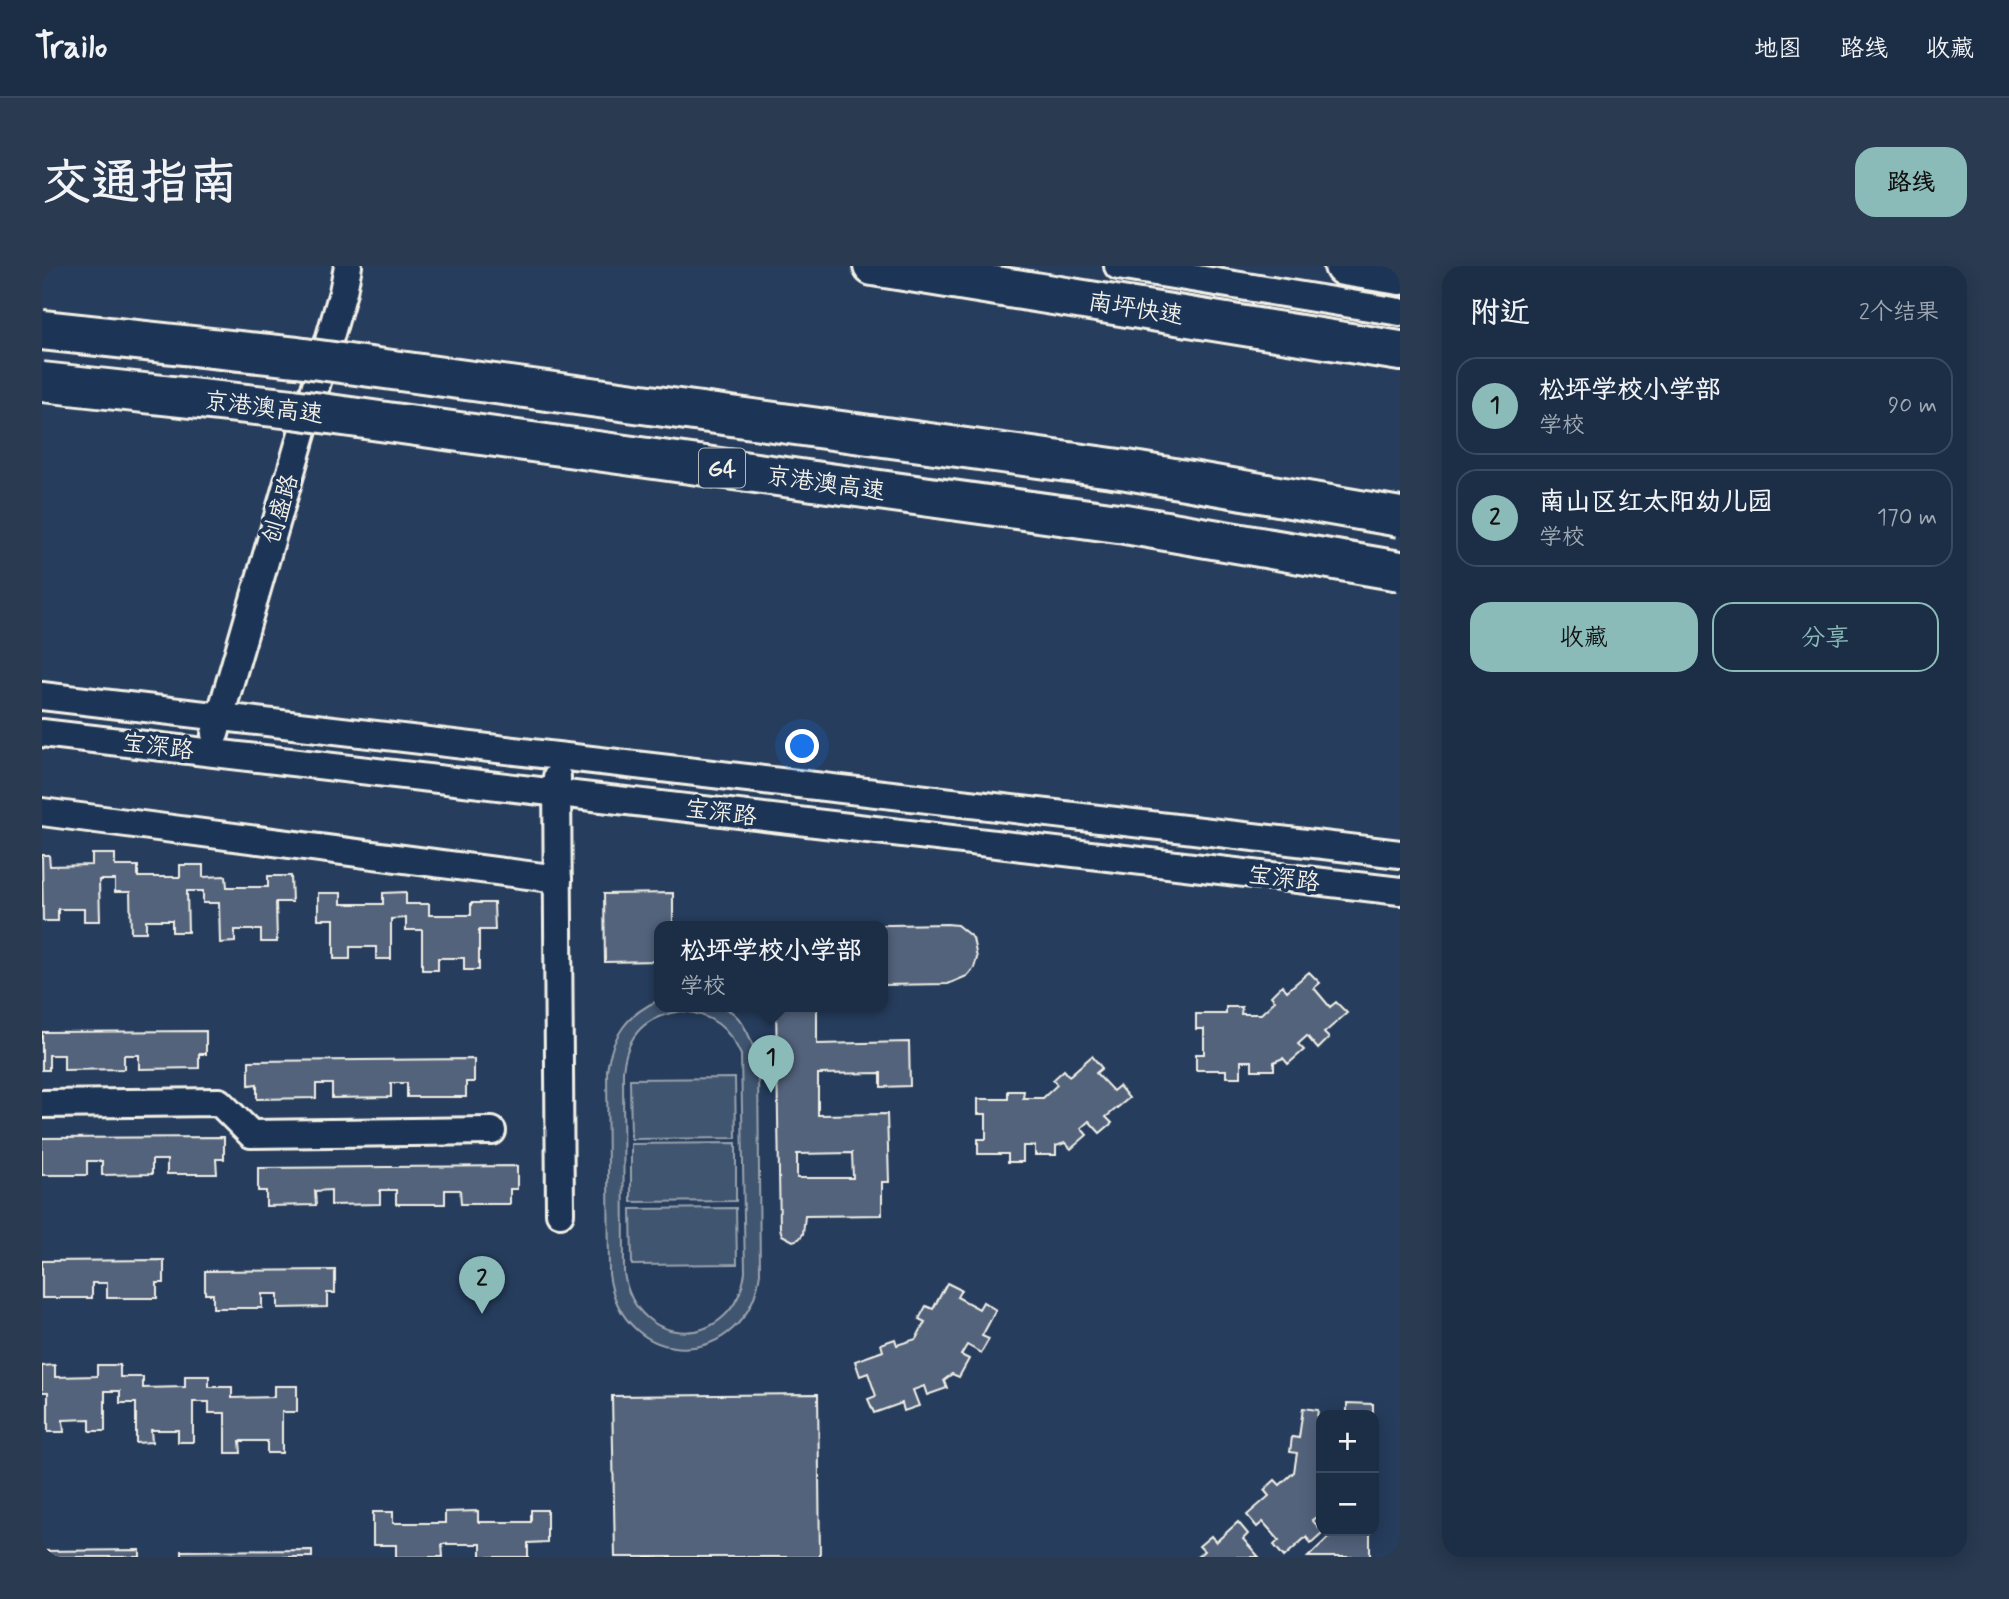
<!DOCTYPE html>
<html lang="zh">
<head>
<meta charset="utf-8">
<style>
	:root { --surface:#1c2e46; --page:#293a51; --text:#f1f3f6; --muted:#a0a8b3; --line:#3a4a5f; --accent:#8bbbb9 }
	body { margin:0; font-family:Mynerve,"LXGW WenKai TC",sans-serif; background:var(--page); color:var(--text) }
	.controls { position:absolute; right:21px; bottom:21px; display:grid; overflow:hidden; border-radius:14px; box-shadow:0 4px 18px #0003 }
	.controls button { width:63px; height:63px; display:grid; place-items:center; padding:0; border:0; border-bottom:2px solid var(--line); background:var(--surface); color:var(--text); font:35px sans-serif }
	.you { position:absolute; left:761px; top:481px; width:24px; height:24px; margin:-18px; border:5px solid #fff; border-radius:50%; background:#1a73e8; box-shadow:0 0 0 10px #1a73e833 }
	.badge { display:grid; place-items:center; width:46px; height:46px; border-radius:50%; background:var(--accent); color:#111; font-size:23px; font-weight:700 }
	.pin { position:absolute; translate:-50% -58px; filter:drop-shadow(0 2px 4px #0008) }
	.pin::after { content:''; position:absolute; top:37px; width:24px; height:21px; background:inherit; clip-path:polygon(0 0,100% 0,50% 100%) }
	.popup { position:absolute; left:612px; top:655px; width:234px; height:91px; box-sizing:border-box; display:grid; place-content:center; border-radius:14px; background:var(--surface); filter:drop-shadow(0 2px 5px #0005); font-size:23px; white-space:nowrap; color:var(--muted) }
	.popup b { font-size:26px; color:var(--text) }
	.popup::after { content:''; position:absolute; left:50%; top:100%; margin-left:-14px; border:14px solid transparent; border-top-color:var(--surface) }
	.list { margin:0; padding:0; list-style:none }
	h2 { display:flex; justify-content:space-between; align-items:center; height:91px; margin:0; padding:0 28px; font-size:30px }
	h2 small { font-size:23px; font-weight:400; color:var(--muted) }
	.list li { display:grid; grid-template-columns:46px 1fr auto; gap:21px; align-items:center; box-sizing:border-box; height:98px; margin:0 14px 14px; padding:0 14px; border:2px solid var(--line); border-radius:21px }
	.list b { display:block; font-size:26px; white-space:nowrap }
	.list p { margin:0; font-size:23px; white-space:nowrap; color:var(--muted) }
	.list em { font-size:23px; font-style:normal; color:var(--muted) }
	.actions { display:flex; gap:14px; padding:21px 28px }
	.actions a { flex:1; padding:16px 0; border:2px solid var(--accent); border-radius:21px; text-align:center; font-size:24px; color:var(--accent) }
	.actions .main { background:var(--accent); color:#111 }
	.map { position:relative; flex:none; width:1358px; height:1291px; overflow:hidden; border-radius:21px }
	header { display:flex; align-items:center; gap:42px; box-sizing:border-box; height:98px; padding:0 35px; background:var(--surface); border-bottom:2px solid var(--line) }
	header strong { font-size:33px }
	nav { display:flex; gap:38px; margin-inline-start:auto; font-size:24px }
	.intro { display:flex; align-items:center; justify-content:space-between; box-sizing:border-box; height:168px; padding:0 42px }
	h1 { margin:0; font-size:49px }
	.button { padding:18px 32px; border-radius:21px; background:var(--accent); color:#111; font-size:24px; font-weight:700 }
	main { display:flex; gap:42px; padding:0 42px }
	aside { flex:1; background:var(--surface); border-radius:21px; box-shadow:0 4px 18px #0003 }
	.map>svg:first-child { display:block }
	.green { fill:#40546f; stroke:#9aa2ac; stroke-width:2; fill-rule:evenodd }
	.building { fill:#52647b; stroke:#f4f1e8; stroke-width:2; fill-rule:evenodd }
	.lines { fill:none; stroke-linecap:round; stroke-linejoin:round }
	.minor-casing { stroke:#f4f1e8; stroke-width:32 }
	.highway-casing { stroke:#f4f1e8; stroke-width:44 }
	.minor { stroke:#1d3557; stroke-width:26 }
	.highway { stroke:#1d3557; stroke-width:38 }
	.highway-bridge-casing { stroke:#f4f1e8; stroke-width:44; stroke-linecap:butt }
	.highway-bridge { stroke:#1d3557; stroke-width:38 }
	.labels { text-anchor:middle; stroke-width:7; stroke-linejoin:round; paint-order:stroke }
	.shield { fill:#1d3557; stroke:#b4b9bc; stroke-width:2 }
	.shield-label { font-size:23px; font-weight:bold; fill:#f4f1e8 }
	.street-label { font-size:24px; fill:#f4f1e8; stroke:#1d3557 }
</style>
</head>
<body>
<header>
<strong>Trailo</strong>
<nav><a>地图</a><a>路线</a><a>收藏</a></nav>
</header>
<div class="intro"><h1>交通指南</h1><a class="button">路线</a></div>
<main>
<div class="map">
<svg width="1358" height="1291" viewBox="0 0 1358 1291">
	<rect width="100%" height="100%" fill="#263d5d"/>
	<filter id="ink" filterUnits="userSpaceOnUse"><feTurbulence type="fractalNoise" baseFrequency=".0143" numOctaves="2"/><feDisplacementMap in="SourceGraphic" scale="14" xChannelSelector="R" yChannelSelector="G"/><feConvolveMatrix kernelMatrix="1 2 1 2 8 2 1 2 1" color-interpolation-filters="sRGB"/></filter>
	<g filter="url(#ink)">
		<g class="green">
			<path d="M617 734V741C637 741 658 739 678 741 702 745 714 783 716 803L718 1007C705 1106 580 1107 567 1008L565 804C570 770 585 748 617 734ZM640 745C670 748 687 762 699 789L703 1006C693 1085 594 1086 582 1007L581 805C585 768 603 750 640 745Z"/>
			<polygon points="693,812 694,872 589,873 588,813"/>
			<polygon points="694,877 694,935 589,936 589,878"/>
			<polygon points="694,942 695,998 590,999 589,943"/>
		</g>
		<g class="building">
			<polygon points="50,588 73,588 73,600 96,600 96,611 138,611 138,599 161,599 161,611 184,610 185,621 226,621 226,610 249,610 250,636 234,636 235,676 219,676 219,664 193,664 193,676 178,677 177,637 161,637 161,625 145,625 146,666 130,666 130,654 104,654 104,666 89,666 88,626 73,626 73,614 57,614 58,655 42,655 42,643 16,643 16,655 1,655 0,589 7,589 8,600 50,599"/>
			<polygon points="364,626 364,638 387,638 387,649 429,649 429,637 452,637 453,664 437,664 437,704 422,704 422,692 396,692 396,704 380,704 380,664 364,664 364,652 349,653 349,693 334,693 334,681 308,681 308,693 292,693 292,653 276,653 276,627 299,627 299,638 341,638 341,627"/>
			<polygon points="631,627 631,661 617,661 617,695 563,696 562,628"/>
			<polygon points="905,658 915,659 931,672 935,692 932,702 925,710 906,718 841,719 841,661 732,661"/>
			<polygon points="1267,706 1278,717 1272,722 1288,741 1294,736 1305,747 1282,767 1287,772 1276,783 1265,770 1256,778 1262,784 1246,798 1241,792 1232,796 1232,804 1210,804 1210,795 1199,795 1199,811 1184,811 1184,804 1154,804 1154,788 1162,788 1162,763 1154,763 1154,748 1184,748 1184,741 1200,741 1199,748 1219,748 1233,735 1229,730 1240,719 1245,725"/>
			<path d="M734 741H775V778L867 776 868 820 839 821V807L776 808V849L845 848 847 916H840V949L763 950 761 968 757 973 751 975 740 969 738 962ZM810 887 811 912H755V888Z"/>
			<polygon points="164,765 164,788 157,788 157,802 97,803 97,789 82,789 82,803 22,804 22,789 7,789 7,804 0,804 0,766"/>
			<polygon points="1050,790 1060,802 1054,807 1071,825 1077,820 1087,832 1064,851 1070,857 1058,867 1047,855 1039,862 1045,869 1029,883 1023,877 1014,880 1014,889 993,889 993,880 981,880 981,896 966,896 966,888 936,888 936,873 944,873 944,848 936,848 936,833 966,833 966,825 982,825 981,832 1001,832 1015,819 1011,814 1022,804 1027,810"/>
			<polygon points="432,793 432,816 424,816 424,831 365,831 365,817 349,817 349,831 290,832 290,818 274,818 274,832 215,833 215,818 207,819 207,795"/>
			<polygon points="182,871 182,893 174,893 175,908 125,908 125,894 110,894 110,908 60,909 60,895 45,895 45,909 0,909 0,872"/>
			<polygon points="475,900 475,923 468,923 468,938 419,938 418,924 403,924 403,938 354,938 354,924 338,924 338,938 289,939 289,924 273,925 274,939 224,940 224,925 216,925 216,902"/>
			<polygon points="122,994 122,1017 115,1017 115,1032 65,1032 65,1017 50,1017 50,1032 0,1032 0,995"/>
			<polygon points="293,1004 293,1027 285,1027 285,1041 236,1042 236,1028 220,1028 220,1042 171,1042 171,1028 163,1028 163,1005"/>
			<polygon points="905,1017 919,1024 915,1031 937,1043 941,1036 954,1044 940,1070 947,1073 939,1087 925,1079 919,1089 927,1093 917,1111 910,1108 902,1114 905,1122 885,1129 882,1120 871,1124 877,1140 862,1145 860,1137 832,1147 826,1133 834,1130 826,1107 818,1110 813,1095 841,1085 839,1078 853,1073 855,1079 874,1073 883,1056 877,1053 884,1040 891,1043"/>
			<polygon points="13,1099 13,1111 55,1110 55,1099 78,1099 78,1111 101,1111 101,1122 143,1121 143,1110 167,1110 167,1121 190,1121 190,1132 232,1131 232,1120 255,1120 255,1146 240,1146 240,1187 225,1187 225,1175 198,1175 199,1187 183,1187 183,1147 167,1147 167,1136 151,1136 151,1176 136,1176 136,1164 109,1164 110,1176 94,1177 94,1137 78,1137 78,1125 63,1125 63,1165 48,1165 48,1153 21,1154 22,1166 6,1166 6,1126 0,1126 0,1100"/>
			<polygon points="776,1128 778,1291 573,1291 570,1130"/>
			<polygon points="1305,1137 1331,1138 1331,1149 1305,1149"/>
			<polygon points="1261,1142 1276,1144 1275,1152 1279,1152 1279,1248 1270,1254 1281,1266 1269,1277 1264,1271 1242,1291 1232,1279 1237,1274 1221,1256 1215,1261 1205,1249 1227,1230 1222,1224 1233,1214 1238,1219 1252,1206 1255,1187 1248,1186 1250,1171 1257,1172"/>
			<polygon points="489,1244 505,1244 505,1276 486,1277 486,1291 439,1291 439,1278 400,1278 401,1291 354,1291 354,1279 331,1279 331,1246 351,1246 351,1257 403,1257 403,1246 436,1245 436,1256 489,1256"/>
			<polygon points="1196,1256 1206,1268 1201,1273 1217,1291 1155,1291 1162,1285 1157,1280 1169,1270 1174,1276"/>
			<polygon points="1293,1265 1328,1265 1328,1291 1266,1291"/>
			<polygon points="98,1284 98,1291 0,1291 0,1285"/>
			<polygon points="270,1284 270,1291 140,1291 140,1285"/>
		</g>
		<g class="lines">
			<g class="minor-casing">
				<g id="minor">
					<polyline points="1076,0 1358,46"/>
					<polyline points="0,430 1358,588"/>
					<polyline points="0,467 1358,625"/>
					<polyline points="173,468 301,26 306,0"/>
					<polyline points="515,511 518,947"/>
					<polyline points="0,546 516,613"/>
					<polyline points="0,838 177,836 209,868 450,865"/>
				</g>
			</g>
			<g class="highway-casing">
				<g id="highway">
					<polyline points="831,0 1358,85"/>
					<polyline points="1302,0 1358,9"/>
				</g>
			</g>
			<use href="#minor" class="minor"/>
			<use href="#highway" class="highway"/>
			<g class="highway-bridge-casing">
				<g id="highway-bridge">
					<polyline points="0,64 255,91 1085,204 1358,251"/>
					<polyline points="0,116 251,143 1083,258 1358,305"/>
				</g>
			</g>
			<use href="#highway-bridge" class="highway-bridge"/>
		</g>
	</g>
	<g class="labels">
		<rect class="shield" x="657" y="182.5" width="46" height="39" rx="5"/>
		<g class="shield-label">
			<text x="680" y="210">G4</text>
		</g>
		<g class="street-label">
			<text transform="translate(1094 42) rotate(9)" y="8">南坪快速</text>
			<text transform="translate(222 141) rotate(7)" y="8">京港澳高速</text>
			<text transform="translate(784 217) rotate(8)" y="8">京港澳高速</text>
			<text transform="translate(238 243) rotate(-74)" y="8">创盛路</text>
			<text transform="translate(116 480) rotate(7)" y="8">宝深路</text>
			<text transform="translate(679 546) rotate(7)" y="8">宝深路</text>
			<text transform="translate(1242 612) rotate(7)" y="8">宝深路</text>
		</g>
	</g>
</svg>
<div class="controls">
<button>+</button>
<button>−</button>
</div>
<div class="you"></div>
<div class="pin badge" style="left:729px;top:827px">1</div>
<div class="popup"><b>松坪学校小学部</b>学校</div>
<div class="pin badge" style="left:440px;top:1048px">2</div>
</div>
<aside>
<h2>附近<small>2个结果</small></h2>
<ul class="list">
<li><span class="badge">1</span><div><b>松坪学校小学部</b><p>学校</p></div><em>90 m</em></li>
<li><span class="badge">2</span><div><b>南山区红太阳幼儿园</b><p>学校</p></div><em>170 m</em></li>
</ul>
<div class="actions"><a class="main">收藏</a><a>分享</a></div>
</aside>
</main>
</body>
</html>
